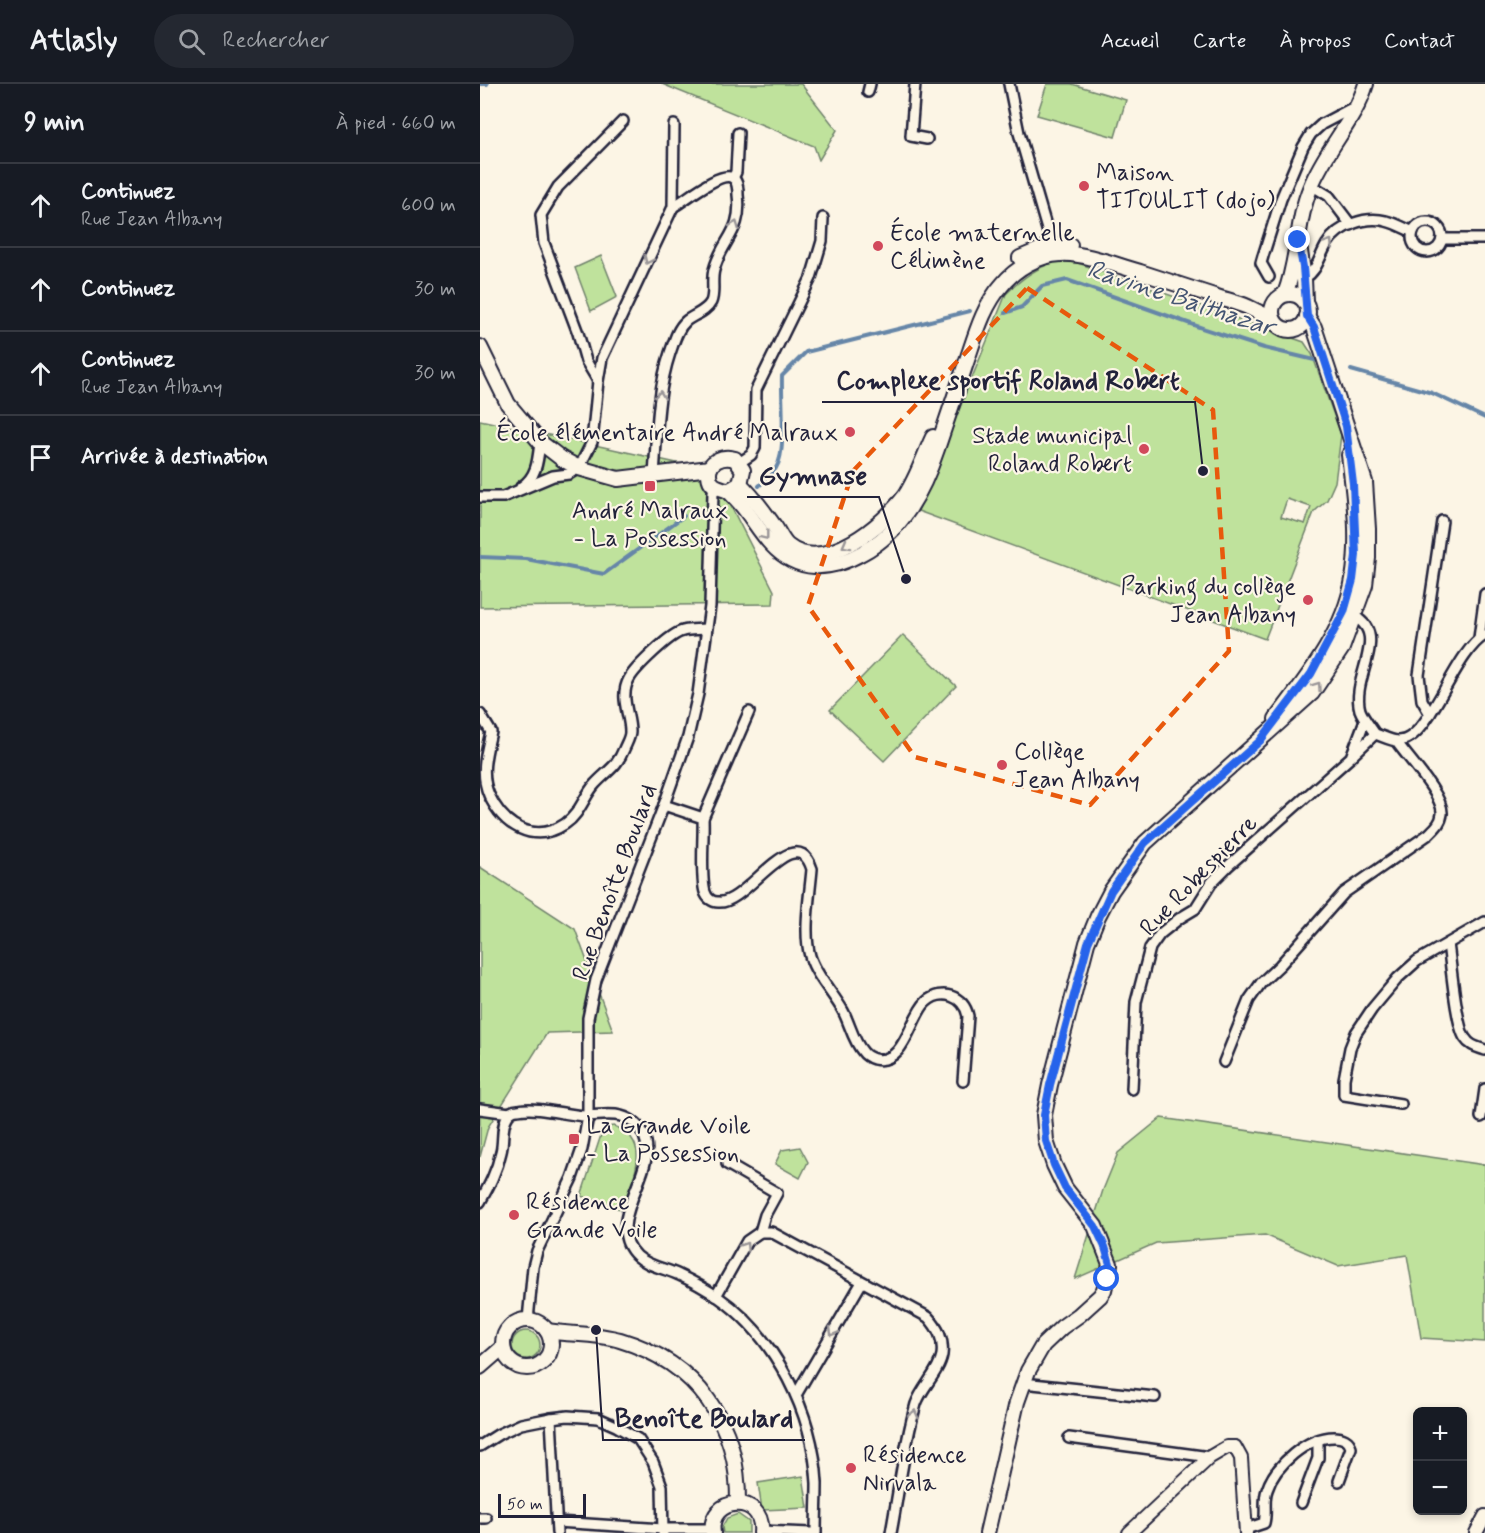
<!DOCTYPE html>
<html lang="fr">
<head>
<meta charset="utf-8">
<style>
	:root { --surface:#171b24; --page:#242831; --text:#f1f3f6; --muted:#9ea1a6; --line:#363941 }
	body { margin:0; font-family:Mynerve,sans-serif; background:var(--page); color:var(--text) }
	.controls { position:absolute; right:18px; bottom:18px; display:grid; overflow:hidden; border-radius:9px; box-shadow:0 3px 9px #0003 }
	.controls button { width:54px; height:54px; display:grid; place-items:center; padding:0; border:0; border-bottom:2px solid var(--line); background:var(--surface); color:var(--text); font:30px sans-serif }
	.scale { position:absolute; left:18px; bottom:15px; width:88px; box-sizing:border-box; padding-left:6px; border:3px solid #22223b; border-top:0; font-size:16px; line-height:21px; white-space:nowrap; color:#22223b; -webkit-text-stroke:4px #fcf5e5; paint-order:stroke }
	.stop { position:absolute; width:18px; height:18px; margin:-14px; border:4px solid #2563eb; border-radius:50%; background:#fff }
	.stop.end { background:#2563eb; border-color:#fff; box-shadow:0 2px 6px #0008 }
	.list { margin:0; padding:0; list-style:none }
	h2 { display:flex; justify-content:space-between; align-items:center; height:78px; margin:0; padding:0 24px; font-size:26px }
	h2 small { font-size:20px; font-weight:400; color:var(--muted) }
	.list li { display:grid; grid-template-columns:39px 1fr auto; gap:18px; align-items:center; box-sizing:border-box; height:84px; padding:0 24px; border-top:2px solid var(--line) }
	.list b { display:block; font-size:22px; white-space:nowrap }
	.list p { margin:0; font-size:20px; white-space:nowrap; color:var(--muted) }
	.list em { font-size:20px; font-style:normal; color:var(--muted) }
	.icon { flex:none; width:33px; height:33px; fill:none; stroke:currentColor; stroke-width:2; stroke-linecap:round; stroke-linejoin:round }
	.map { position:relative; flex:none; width:1005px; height:1449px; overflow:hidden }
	header { display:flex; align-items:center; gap:36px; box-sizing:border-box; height:84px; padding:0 30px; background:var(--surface); border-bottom:2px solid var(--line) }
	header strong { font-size:28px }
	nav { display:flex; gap:33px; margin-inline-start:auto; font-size:21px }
	.search { width:420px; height:54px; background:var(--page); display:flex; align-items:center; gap:15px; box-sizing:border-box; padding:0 21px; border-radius:33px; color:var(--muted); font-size:22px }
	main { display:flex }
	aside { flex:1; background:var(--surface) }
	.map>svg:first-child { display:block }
	.green { fill:#bfe29c; stroke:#70826c; stroke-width:1.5; fill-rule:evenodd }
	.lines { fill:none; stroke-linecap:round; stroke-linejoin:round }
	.stream { stroke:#6686a8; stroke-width:4 }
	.minor-casing { stroke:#22223b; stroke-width:14 }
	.tertiary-casing { stroke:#22223b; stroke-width:16 }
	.secondary-casing { stroke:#22223b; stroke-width:18 }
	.minor { stroke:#fcf5e5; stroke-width:9 }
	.tertiary { stroke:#fcf5e5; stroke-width:12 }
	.secondary { stroke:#fcf5e5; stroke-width:14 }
	.oneway { stroke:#9a9698 }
	.route { stroke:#2563eb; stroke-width:8 }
	.marked { fill:none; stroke:#e8590c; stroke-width:4.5; stroke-dasharray:12 8; stroke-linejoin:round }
	.poi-dot { fill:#d1495b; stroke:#fcf5e5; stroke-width:2 }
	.labels { text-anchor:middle; stroke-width:4.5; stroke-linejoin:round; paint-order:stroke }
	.poi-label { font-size:24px; fill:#22223b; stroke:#fcf5e5; text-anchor:start }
	.street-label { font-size:24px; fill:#22223b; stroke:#fcf5e5 }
	.water-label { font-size:26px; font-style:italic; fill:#445472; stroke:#fcf5e5 }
	.leader { fill:none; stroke:#22223b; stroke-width:2 }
	.callout-dot { fill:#22223b; stroke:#fcf5e5; stroke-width:2 }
	.callout-label { font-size:26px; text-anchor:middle; font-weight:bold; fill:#22223b; stroke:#fcf5e5; stroke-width:4.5; stroke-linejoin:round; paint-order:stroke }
</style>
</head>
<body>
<header>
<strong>Atlasly</strong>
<div class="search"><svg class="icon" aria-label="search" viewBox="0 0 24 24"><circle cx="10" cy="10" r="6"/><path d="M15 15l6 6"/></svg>Rechercher</div>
<nav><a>Accueil</a><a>Carte</a><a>À propos</a><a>Contact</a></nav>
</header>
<main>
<aside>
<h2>9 min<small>À pied · 660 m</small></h2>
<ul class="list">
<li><svg class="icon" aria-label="ahead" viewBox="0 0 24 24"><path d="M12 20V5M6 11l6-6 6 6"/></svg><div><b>Continuez</b><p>Rue Jean Albany</p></div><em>600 m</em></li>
<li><svg class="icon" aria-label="ahead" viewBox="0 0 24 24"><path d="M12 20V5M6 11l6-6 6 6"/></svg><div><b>Continuez</b></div><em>30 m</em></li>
<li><svg class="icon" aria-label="ahead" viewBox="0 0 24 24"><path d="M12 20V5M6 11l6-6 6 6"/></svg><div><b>Continuez</b><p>Rue Jean Albany</p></div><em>30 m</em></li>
<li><svg class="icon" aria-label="arrive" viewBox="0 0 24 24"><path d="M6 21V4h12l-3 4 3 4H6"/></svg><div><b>Arrivée à destination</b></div></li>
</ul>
</aside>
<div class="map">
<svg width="1005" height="1449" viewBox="0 0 1005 1449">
	<rect width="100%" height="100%" fill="#fcf5e5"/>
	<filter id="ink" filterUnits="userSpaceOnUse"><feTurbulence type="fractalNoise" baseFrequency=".0167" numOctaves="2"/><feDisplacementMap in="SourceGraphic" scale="12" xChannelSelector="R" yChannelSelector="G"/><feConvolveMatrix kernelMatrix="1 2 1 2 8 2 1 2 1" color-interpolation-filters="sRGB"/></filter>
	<g filter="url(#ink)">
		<g class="green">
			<polygon points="182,0 321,0 357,46 339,76 334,62"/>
			<polygon points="567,0 592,0 646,16 635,53 557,31"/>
			<polygon points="121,172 137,213 111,227 95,184"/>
			<path d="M577 177 598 179 824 258 832 270 861 351 855 398 847 416 834 428 785 555 438 427 526 210C542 194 556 184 577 177ZM807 415 831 423 825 440 801 433Z"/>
			<polygon points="0,336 233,387 294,507 293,520 0,523"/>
			<polygon points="423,551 476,602 404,677 350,626"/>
			<polygon points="0,783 95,845 133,947 67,949 8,1043 0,1073"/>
			<polygon points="681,1034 1005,1081 1005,1258 941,1254 927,1171 858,1182 785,1151 676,1159 595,1195 623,1106 638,1069"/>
			<path d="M134 1042C174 1057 152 1096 143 1126L101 1112 122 1048 126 1043Z"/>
			<polygon points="320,1063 328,1078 320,1094 295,1080 302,1066"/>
			<circle cx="46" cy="1261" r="14"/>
			<polygon points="323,1392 328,1424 282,1426 278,1399"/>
			<polygon points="258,1430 269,1438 269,1449 243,1449 242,1443 247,1434"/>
		</g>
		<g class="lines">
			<g class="stream">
				<polyline points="0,0 7,0"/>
				<polyline points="525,229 542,223 562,202 587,196 725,245 784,264 839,277"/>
				<polyline points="871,286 952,309 1005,334"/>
				<path d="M279 402C285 396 291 391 296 384 307 367 301 315 302 292L326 268 490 227"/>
				<polyline points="0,473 46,475 124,490 204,432"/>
			</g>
			<g class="minor-casing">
				<g id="minor">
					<polyline points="435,0 431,52 447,55"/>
					<polyline points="529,0 539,49 573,166"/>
					<polyline points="388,8 390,0"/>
					<polyline points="253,94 256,88 258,49"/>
					<polyline points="831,101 849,112 871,141"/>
					<circle cx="947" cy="153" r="15"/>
					<polyline points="963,155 1005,155"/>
					<polyline points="789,193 781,179 783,172 801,115 823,63 831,50 842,40 876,22"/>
					<path d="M824 195C838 186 839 173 847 160 858 141 886 132 906 137 915 139 924 144 933 148"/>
					<polyline points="118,297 106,277 98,249 64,159 61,131 78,103 143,37"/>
					<polyline points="259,379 271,371 275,364 276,306 331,194 342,157 343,134"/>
					<path d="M174 391C177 350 177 308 190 269 194 258 197 245 206 237 215 230 226 228 231 218 235 209 231 196 234 186 242 155 263 148 258 111 258 105 258 98 253 94 241 86 204 117 193 123"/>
					<path d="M41 403C57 393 58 376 60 358"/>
					<polyline points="0,413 23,413 73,392 89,390 99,384 112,358 118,297 122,274 193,123 194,41"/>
					<path d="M869 530C914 548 870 592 880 626 883 634 890 642 895 650"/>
					<polyline points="999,554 1005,510"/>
					<path d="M0 630 11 648C6 669 0 690 9 711 23 741 53 761 85 740 100 730 104 712 115 700 127 687 137 683 144 665 146 660 150 654 150 648 150 630 139 613 149 595 155 584 191 549 203 547 210 545 218 546 225 545"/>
					<polyline points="950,630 942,616 939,591 962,437"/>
					<path d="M895 650C902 652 911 657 918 657 950 657 973 569 1005 551"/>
					<polyline points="873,671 895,650"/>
					<path d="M184 721 223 734C224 753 220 792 225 808 227 814 232 818 238 818 266 822 315 733 332 785 330 810 323 848 330 872 336 892 353 909 363 927 370 940 373 957 383 968 385 971 391 974 394 975 425 982 430 933 446 918 462 904 484 912 488 932L483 997"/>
					<polyline points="223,734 269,628"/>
					<path d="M968 860C971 879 976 942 985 954 990 962 997 963 1005 966"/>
					<path d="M744 978 769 916 781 899 800 881 864 809 949 750C955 744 961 739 962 730 964 712 927 673 916 657"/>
					<polyline points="652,1005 656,918 670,864 680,850 700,834 715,825 732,798 748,782 871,673 885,636"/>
					<polyline points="921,1020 864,1011 864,995 870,964 876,949 892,925 918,894 937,877 1005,838"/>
					<polyline points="0,1025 30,1029"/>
					<polyline points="1001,1033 1005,1005"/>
					<polyline points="247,1080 297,1109 285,1131 280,1148"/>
					<path d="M0 1118C9 1102 17 1087 21 1068 24 1058 21 1042 27 1033 29 1029 33 1026 38 1026 58 1022 85 1031 105 1032 118 1032 129 1029 141 1032 152 1035 160 1042 164 1052 180 1087 121 1138 157 1172 169 1183 185 1184 199 1191 212 1197 226 1205 238 1213 296 1253 333 1329 337 1399 337 1416 336 1432 336 1449"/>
					<path d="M236 1212 267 1157 280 1148H291L448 1233C458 1244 464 1255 462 1271 459 1288 442 1303 436 1320 424 1362 419 1406 411 1449"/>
					<polyline points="48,1236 53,1183 57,1167 92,1094 102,1065 108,1032 108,934 116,896 184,721 208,653 218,610 230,522 233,408 235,403"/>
					<polyline points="543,1299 675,1313"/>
					<polyline points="316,1311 382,1198"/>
					<polyline points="71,1334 77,1449"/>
					<polyline points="589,1354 730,1373"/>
					<polyline points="0,1362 19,1350 41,1340 71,1334 88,1332 118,1334 136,1342 158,1355 173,1378 182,1402 183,1449"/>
					<polyline points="821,1419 838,1374 838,1357"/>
					<polyline points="0,1434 6,1434"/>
					<polyline points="77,1438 183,1445 232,1445"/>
					<path d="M766 1445 784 1439C787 1428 783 1417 787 1406 795 1381 827 1353 854 1353 862 1353 870 1356 871 1364L859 1397"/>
					<polyline points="281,1447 331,1449"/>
				</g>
			</g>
			<g class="tertiary-casing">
				<g id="tertiary">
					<polyline points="649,1449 730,1373 747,1363 755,1363 761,1374 766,1449"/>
					<polyline points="996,1449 1005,1432"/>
				</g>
			</g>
			<g class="secondary-casing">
				<g id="secondary">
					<polyline points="820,167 824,195 825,217"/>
					<polyline points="540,174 571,161 590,161"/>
					<path d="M805 210C819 175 816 137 831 102 845 66 875 37 886 0"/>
					<circle cx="810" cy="228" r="18"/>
					<polyline points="0,263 28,320 60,358 82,375 99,384 138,395 230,384"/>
					<path d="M260 400C274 413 284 428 295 443 299 449 303 458 308 462 344 491 404 440 425 412 437 394 444 372 453 353"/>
					<path d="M248 407 260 400 263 386 255 375C243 371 228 377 229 391 230 404 240 403 248 407 251 409 255 414 258 417 270 430 279 447 291 460 318 489 350 487 382 469 422 447 443 407 457 365 467 336 476 308 486 279 495 253 503 222 522 201 536 184 558 171 581 170 602 168 639 182 660 188 684 196 709 204 734 212 745 216 757 218 768 223 776 227 784 231 793 235"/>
					<path d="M796 635C827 594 864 549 873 495 880 454 874 411 869 371"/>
					<circle cx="47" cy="1260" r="24"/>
					<path d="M67 1247C91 1251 116 1249 140 1256 217 1279 259 1339 258 1419"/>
					<polyline points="0,1283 23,1263"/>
					<path d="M233 1449C227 1412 285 1408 281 1449"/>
					<polyline points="507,1449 537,1318 548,1287 563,1261 582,1243 599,1231 620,1212 624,1206 630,1180 615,1142 585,1104 574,1081 566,1057 564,1031 570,1001 607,859 618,832 631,807 665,759 832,609 862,564 885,501 888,474 888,445 885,398 834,243 827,232"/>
				</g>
			</g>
			<use href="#minor" class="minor"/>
			<use href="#tertiary" class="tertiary"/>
			<use href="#secondary" class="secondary"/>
		</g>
		<defs><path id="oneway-chevron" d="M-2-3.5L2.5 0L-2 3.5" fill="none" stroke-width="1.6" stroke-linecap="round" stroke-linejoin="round" transform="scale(1.5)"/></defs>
		<g class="oneway">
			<use href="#oneway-chevron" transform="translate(255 141) rotate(-69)"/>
			<use href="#oneway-chevron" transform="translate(849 159) rotate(-56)"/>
			<use href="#oneway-chevron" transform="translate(168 176) rotate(115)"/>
			<use href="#oneway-chevron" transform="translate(180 311) rotate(-83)"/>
			<use href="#oneway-chevron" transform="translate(285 452) rotate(52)"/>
			<use href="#oneway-chevron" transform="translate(366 461) rotate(151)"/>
			<use href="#oneway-chevron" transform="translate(837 602) rotate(-55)"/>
			<use href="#oneway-chevron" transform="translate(265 1162) rotate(-56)"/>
			<use href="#oneway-chevron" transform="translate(353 1248) rotate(120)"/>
			<use href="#oneway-chevron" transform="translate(434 1330) rotate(-76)"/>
		</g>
	</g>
	<g class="lines" filter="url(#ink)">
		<polyline class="route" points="627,1195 630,1180 625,1163 615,1142 585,1104 574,1081 566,1057 564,1031 570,1001 608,859 631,807 665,759 780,657 831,590 864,528 873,496 876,471 873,400 866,342 834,243 827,232 823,183 818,156"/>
	</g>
	<path class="marked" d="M547 204 733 326 749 567 610 721 435 673 328 522 373 387Z"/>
	<g class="poi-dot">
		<circle cx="604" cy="102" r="6"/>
		<circle cx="398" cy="162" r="6"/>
		<circle cx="370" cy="348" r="6"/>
		<circle cx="664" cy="365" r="6"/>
		<rect x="164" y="396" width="12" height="12" rx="3"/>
		<circle cx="828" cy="516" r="6"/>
		<circle cx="522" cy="681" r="6"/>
		<rect x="88" y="1049" width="12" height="12" rx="3"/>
		<circle cx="34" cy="1131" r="6"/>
		<circle cx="371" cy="1384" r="6"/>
	</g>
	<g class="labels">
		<g class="poi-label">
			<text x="616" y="96">Maison<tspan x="616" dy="28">TITOULIT (dojo)</tspan></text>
			<text x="410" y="156">École maternelle<tspan x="410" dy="28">Célimène</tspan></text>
			<text x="358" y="356" text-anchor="end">École élémentaire André Malraux</text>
			<text x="652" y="359" text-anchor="end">Stade municipal<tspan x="652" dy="28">Roland Robert</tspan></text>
			<text x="170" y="434" text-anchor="middle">André Malraux<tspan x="170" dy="28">- La Possession</tspan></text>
			<text x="816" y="510" text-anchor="end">Parking du collège<tspan x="816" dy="28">Jean Albany</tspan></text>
			<text x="534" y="675">Collège<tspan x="534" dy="28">Jean Albany</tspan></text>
			<text x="106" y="1049">La Grande Voile<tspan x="106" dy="28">- La Possession</tspan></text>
			<text x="46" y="1125">Résidence<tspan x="46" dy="28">Grande Voile</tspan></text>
			<text x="383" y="1378">Résidence<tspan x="383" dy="28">Nirvala</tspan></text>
		</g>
		<g class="street-label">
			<text transform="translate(718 791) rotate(-46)" y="8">Rue Robespierre</text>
			<text transform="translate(134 798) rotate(-70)" y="8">Rue Benoîte Boulard</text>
		</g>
		<g class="water-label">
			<text transform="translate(701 213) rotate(18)" y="9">Ravine Balthazar</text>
		</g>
	</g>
	<path class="leader" d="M723 387L715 318H342M426 495L399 413H267M116 1246L123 1356H325"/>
	<g class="callout-dot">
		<circle cx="723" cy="387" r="6"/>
		<circle cx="426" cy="495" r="6"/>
		<circle cx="116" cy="1246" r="6"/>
	</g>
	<g class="callout-label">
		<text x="528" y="305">Complexe sportif Roland Robert</text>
		<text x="333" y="400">Gymnase</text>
		<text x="224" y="1343">Benoîte Boulard</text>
	</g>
</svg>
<div class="controls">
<button>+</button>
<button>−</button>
</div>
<div class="scale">50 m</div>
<div class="stop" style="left:627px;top:1195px"></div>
<div class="stop end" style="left:818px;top:156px"></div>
</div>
</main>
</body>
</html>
